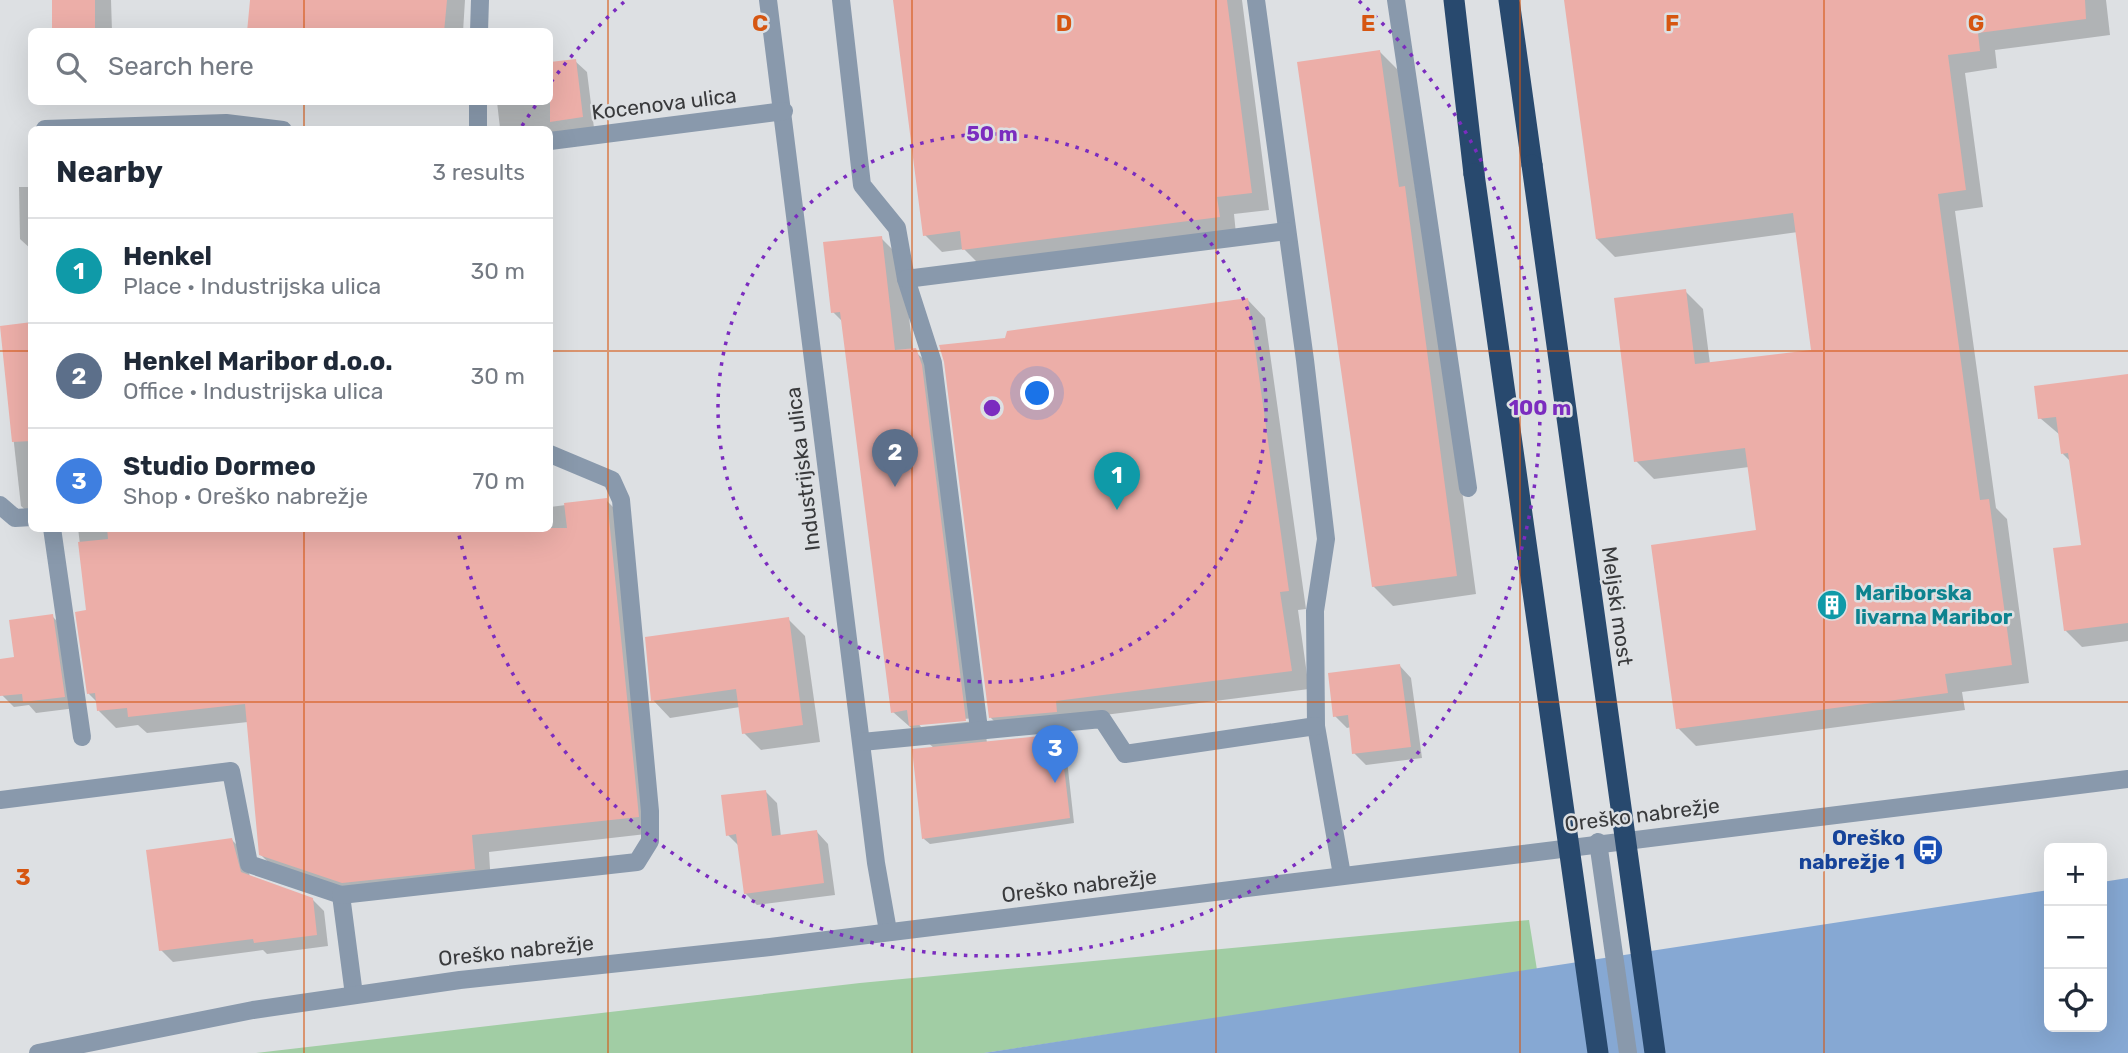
<!DOCTYPE html>
<html lang="en">
<head>
<meta charset="utf-8">
<style>
	:root { --surface:#fff; --page:#f2f2f3; --text:#1f2937; --muted:#747a83; --line:#e0e1e3; --accent:#0b8043 }
	body { margin:0; font-family:Rubik,sans-serif; background:var(--page); color:var(--text) }
	.controls { position:absolute; right:21px; bottom:21px; display:grid; overflow:hidden; border-radius:10px; box-shadow:0 7px 28px #0002 }
	.controls button { width:63px; height:63px; display:grid; place-items:center; padding:0; border:0; border-bottom:2px solid var(--line); background:var(--surface); color:var(--text); font:35px sans-serif }
	.you { position:absolute; left:1038px; top:394px; width:24px; height:24px; margin:-18px; border:5px solid #fff; border-radius:50%; background:#1a73e8; box-shadow:0 0 0 10px #1a73e833 }
	.badge { display:grid; place-items:center; width:46px; height:46px; border-radius:50%; background:var(--accent); color:#fff; font-size:23px; font-weight:700 }
	.pin { position:absolute; translate:-50% -58px; filter:drop-shadow(0 2px 4px #0008) }
	.pin::after { content:''; position:absolute; top:37px; width:24px; height:21px; background:inherit; clip-path:polygon(0 0,100% 0,50% 100%) }
	.list { margin:0; padding:0; list-style:none }
	h2 { display:flex; justify-content:space-between; align-items:center; height:91px; margin:0; padding:0 28px; font-size:30px }
	h2 small { font-size:23px; font-weight:400; color:var(--muted) }
	.list li { display:grid; grid-template-columns:46px 1fr auto; gap:21px; align-items:center; box-sizing:border-box; height:105px; padding:0 28px; border-top:2px solid var(--line) }
	.list b { display:block; font-size:26px; white-space:nowrap }
	.list p { margin:0; font-size:23px; white-space:nowrap; color:var(--muted) }
	.list em { font-size:23px; font-style:normal; color:var(--muted) }
	.icon { flex:none; width:38px; height:38px; fill:none; stroke:currentColor; stroke-width:2; stroke-linecap:round; stroke-linejoin:round }
	.map { position:relative; flex:none; width:2128px; height:1053px; overflow:hidden }
	.search { position:absolute; background:var(--surface); box-shadow:0 7px 28px #0002; left:28px; top:28px; width:525px; height:77px; display:flex; align-items:center; gap:18px; box-sizing:border-box; padding:0 24px; border-radius:10px; color:var(--muted); font-size:26px }
	.panel { position:absolute; background:var(--surface); box-shadow:0 7px 28px #0002; left:28px; top:126px; width:525px; height:406px; border-radius:10px }
	.map>svg:first-child { display:block }
	.green { fill:#a1cda4 }
	.water { fill:#86a8d3 }
	.shadow { fill:#0003; fill-rule:evenodd }
	.building { fill:#ecaea8 }
	.lines { fill:none; stroke-linecap:round; stroke-linejoin:round }
	.minor { stroke:#8999ac; stroke-width:18 }
	.highway { stroke:#28496e; stroke-width:21 }
	.highway-bridge { stroke:#28496e; stroke-width:21 }
	.grid { fill:none; stroke:#d65611; stroke-width:2; stroke-opacity:0.55 }
	.ring { fill:none; stroke:#7b2cbf; stroke-width:3.5; stroke-dasharray:3.5 7 }
	.labels { text-anchor:middle; stroke-width:5; stroke-linejoin:round; paint-order:stroke }
	.street-label { font-size:21px; fill:#393a3c; stroke:#dde0e3 }
	.culture-label { font-size:21px; font-weight:bold; fill:#0d838f; stroke:#dde0e3; text-anchor:start }
	.transit-label { font-size:21px; font-weight:bold; fill:#164399; stroke:#dde0e3; text-anchor:end }
	.grid-label { font-size:23px; text-anchor:middle; font-weight:bold; fill:#d65611; stroke:#dde0e3; stroke-width:5; stroke-linejoin:round; paint-order:stroke }
	.centre { fill:#7b2cbf; stroke:#dde0e3; stroke-width:3.5 }
	.ring-label { font-size:21px; text-anchor:middle; font-weight:bold; fill:#7b2cbf; stroke:#dde0e3; stroke-width:5; stroke-linejoin:round; paint-order:stroke }
</style>
</head>
<body>
<div class="map">
<svg width="2128" height="1053" viewBox="0 0 2128 1053">
	<rect width="100%" height="100%" fill="#dde0e3"/>
	<polygon class="green" points="1529,920 1537,970 984,1053 256,1053 860,983"/>
	<polygon class="water" points="2128,878 2128,1053 984,1053 2049,890 2049,1027 2102,1027 2102,882"/>
	<g class="shadow">
		<polygon points="53,0 111,0 112,32 54,32"/>
		<polygon points="252,0 465,0 463,32 249,32"/>
		<polygon points="894,0 1242,0 1269,210 1234,214 1236,234 981,266 964,249 942,252 925,235"/>
		<polygon points="1566,0 2106,0 2110,35 1995,50 1997,68 1965,73 1983,207 1955,211 1996,508 2007,519 2029,683 1962,692 1965,710 1696,746 1678,728 1758,532 1749,467 1654,479 1636,461 1685,291 1703,309 1710,364 1813,352 1798,232 1615,257 1597,239"/>
		<polygon points="1380,52 1399,71 1417,201 1424,208 1476,594 1393,606 1373,586"/>
		<polygon points="575,61 587,72 594,128 550,134 550,130 500,128 497,102 550,102 550,64"/>
		<polygon points="19,187 32,187 32,250 20,239"/>
		<path d="M881 238 902 259 913 350 937 371 942 388 987 743 1059 736 1065 742 1074 823 930 844 924 839 934 748 893 712 843 322 833 312ZM975 718V721L921 727 918 723Z"/>
		<polygon points="1247,299 1265,318 1306,609 1298,610 1309,689 1073,719 1009,736 991,718 1007,339"/>
		<polygon points="32,324 32,516 21,506 1,328"/>
		<polygon points="2128,376 2128,641 2082,647 2065,630 2083,546 2071,462 2063,454 2060,435 2040,418"/>
		<polygon points="606,500 623,517 655,833 489,852 491,885 361,900 278,872 261,855 248,722 147,733 138,725 116,728 99,711 98,703 89,694 88,612 78,528 550,528 550,507"/>
		<polygon points="52,616 64,628 76,708 36,713 29,705 14,707 2,695 0,660 16,658"/>
		<polygon points="788,619 805,636 820,742 761,750 744,733 740,707 670,718 653,700"/>
		<polygon points="1400,666 1411,678 1422,758 1366,765 1354,753 1351,727 1347,728 1335,716"/>
		<polygon points="765,791 777,803 781,837 817,832 828,844 835,895 757,905 745,893 739,846 728,835"/>
		<polygon points="232,840 244,852 250,877 312,899 324,911 328,946 267,954 263,950 173,962 161,950"/>
	</g>
	<g class="building">
		<rect x="52" y="0" width="43" height="32"/>
		<polygon points="250,0 447,0 444,32 247,32"/>
		<polygon points="893,0 1227,0 1252,193 1217,197 1220,217 962,250 960,231 923,236"/>
		<polygon points="1564,0 2085,0 2086,19 1978,33 1980,51 1948,55 1966,190 1938,194 1980,500 1989,499 2012,665 1945,674 1948,693 1676,729 1651,545 1756,530 1745,448 1634,462 1614,298 1686,289 1695,364 1811,350 1793,213 1596,239"/>
		<polygon points="1380,50 1399,187 1405,186 1457,576 1372,587 1297,62"/>
		<polygon points="576,59 583,117 550,122 550,62"/>
		<polygon points="882,236 895,350 916,348 922,365 966,721 909,726 907,710 891,713 840,312 831,313 823,242"/>
		<polygon points="1248,298 1289,591 1280,592 1292,671 1056,701 1057,712 989,718 944,362 939,345 1005,338 1007,331"/>
		<polygon points="32,322 32,441 12,442 0,326"/>
		<polygon points="2128,374 2128,623 2064,631 2053,548 2081,545 2068,453 2061,454 2056,417 2038,419 2034,386"/>
		<polygon points="607,498 639,817 472,835 475,869 342,883 259,855 245,704 128,717 127,708 97,711 95,693 87,694 75,612 86,610 78,542 108,539 107,528 567,528 564,503"/>
		<polygon points="53,614 65,697 23,702 22,694 0,696 0,659 14,657 9,620"/>
		<polygon points="789,617 803,725 742,734 736,689 651,701 645,637"/>
		<polygon points="1400,664 1411,747 1352,754 1348,715 1333,717 1328,673"/>
		<polygon points="1060,734 1070,818 922,839 912,749"/>
		<polygon points="766,790 772,836 817,830 824,883 744,894 736,834 726,836 721,795"/>
		<polygon points="232,838 241,872 313,898 317,935 254,943 253,939 159,951 146,850"/>
	</g>
	<g class="lines">
		<g class="minor">
			<polyline points="768,0 876,863 888,931"/>
			<polyline points="841,0 862,185 897,228 906,279 933,363 979,729"/>
			<polyline points="1256,0 1305,360 1326,539 1315,611 1316,726 1342,875"/>
			<polyline points="1396,0 1468,488"/>
			<polyline points="479,32 480,0"/>
			<polyline points="45,129 226,123 283,130"/>
			<polyline points="478,130 478,102"/>
			<polyline points="550,141 784,111"/>
			<polyline points="906,279 1287,231"/>
			<polyline points="0,505 15,518 32,517"/>
			<polyline points="52,528 82,737"/>
			<polyline points="862,742 1102,719 1125,754 1316,726"/>
			<polyline points="0,800 231,771 249,864 341,895 354,995"/>
			<polyline points="1598,842 1628,1053"/>
			<polyline points="341,895 637,862 650,841 650,811 621,500 612,480 550,454"/>
			<polyline points="38,1053 253,1010 460,980 770,947 2128,779"/>
		</g>
		<g class="highway">
			<polyline points="1454,0 1474,174"/>
			<polyline points="1509,0 1532,165"/>
		</g>
		<g class="highway-bridge">
			<polyline points="1532,165 1655,1053"/>
			<polyline points="1474,174 1598,1053"/>
		</g>
	</g>
	<path class="grid" d="M304 0V32M608 0V1053M912 0V1053M1216 0V1053M1520 0V1053M1824 0V1053M304 102V130M0 351H32M550 351H2128M304 528V1053M0 702H2128"/>
	<g class="ring">
		<circle cx="992" cy="408" r="274"/>
		<path d="M522 126A548 548 0 0 1 538 102M551 82A548 548 0 0 1 625 1M1359 1A548 548 0 1 1 458 531"/>
	</g>
	<defs>
		<g id="building-disc" transform="scale(1.575)"><circle r="9.5" fill="#0f9aa8" stroke="#dde0e3"/><path d="M-4-6H4V6H1V3H-1V6H-4ZM-2.5-4.3h1.7v1.8h-1.7ZM.8-4.3h1.7v1.8H.8ZM-2.5-1h1.7V.8h-1.7ZM.8-1h1.7V.8H.8Z" fill="#fff"/></g>
		<g id="bus-disc" transform="scale(1.575)"><circle r="9.5" fill="#1a4fb4" stroke="#dde0e3"/><path d="M-5-6H5V4H4V6H2V4H-2V6H-4V4H-5ZM-3.5-4V0h7V-4ZM-3.5 1.2v1.5H-2V1.2ZM2 1.2v1.5H3.5V1.2Z" fill="#fff"/></g>
	</defs>
	<g fill-rule="evenodd">
		<use href="#building-disc" x="1832" y="605"/>
		<use href="#bus-disc" x="1928" y="850"/>
	</g>
	<g class="labels">
		<g class="street-label">
			<text transform="translate(664 104) rotate(-7)" y="7">Kocenova ulica</text>
			<text transform="translate(803 469) rotate(-97)" y="7">Industrijska ulica</text>
			<text transform="translate(1617 606) rotate(82)" y="7">Meljski most</text>
			<text transform="translate(1642 815) rotate(-7)" y="7">Oreško nabrežje</text>
			<text transform="translate(1079 886) rotate(-7)" y="7">Oreško nabrežje</text>
			<text transform="translate(516 951) rotate(-6)" y="7">Oreško nabrežje</text>
		</g>
		<g class="culture-label">
			<text x="1855" y="600">Mariborska<tspan x="1855" dy="24">livarna Maribor</tspan></text>
		</g>
		<g class="transit-label">
			<text x="1905" y="845">Oreško<tspan x="1905" dy="24">nabrežje 1</tspan></text>
		</g>
	</g>
	<g class="grid-label">
		<text x="760" y="31">C</text>
		<text x="1064" y="31">D</text>
		<text x="1368" y="31">E</text>
		<text x="1672" y="31">F</text>
		<text x="1976" y="31">G</text>
		<text x="23" y="885">3</text>
	</g>
	<circle cx="992" cy="408" r="10" class="centre"/>
	<g class="ring-label">
		<text x="992" y="141">50 m</text>
		<text x="1540" y="415">100 m</text>
	</g>
</svg>
<div class="controls">
<button>+</button>
<button>−</button>
<button><svg class="icon" aria-label="locate" viewBox="0 0 24 24"><circle cx="12" cy="12" r="6"/><path d="M12 2v4M12 18v4M2 12h4M18 12h4"/></svg></button>
</div>
<div class="you"></div>
<div class="pin badge" style="left:1117px;top:510px;background:#0f9aa8">1</div>
<div class="pin badge" style="left:895px;top:487px;background:#5c6f8a">2</div>
<div class="pin badge" style="left:1055px;top:783px;background:#3f7fe0">3</div>
<div class="search"><svg class="icon" aria-label="search" viewBox="0 0 24 24"><circle cx="10" cy="10" r="6"/><path d="M15 15l6 6"/></svg>Search here</div>
<section class="panel">
<h2>Nearby<small>3 results</small></h2>
<ul class="list">
<li><span class="badge" style="background:#0f9aa8">1</span><div><b>Henkel</b><p>Place · Industrijska ulica</p></div><em>30 m</em></li>
<li><span class="badge" style="background:#5c6f8a">2</span><div><b>Henkel Maribor d.o.o.</b><p>Office · Industrijska ulica</p></div><em>30 m</em></li>
<li><span class="badge" style="background:#3f7fe0">3</span><div><b>Studio Dormeo</b><p>Shop · Oreško nabrežje</p></div><em>70 m</em></li>
</ul>
</section>
</div>
</body>
</html>
